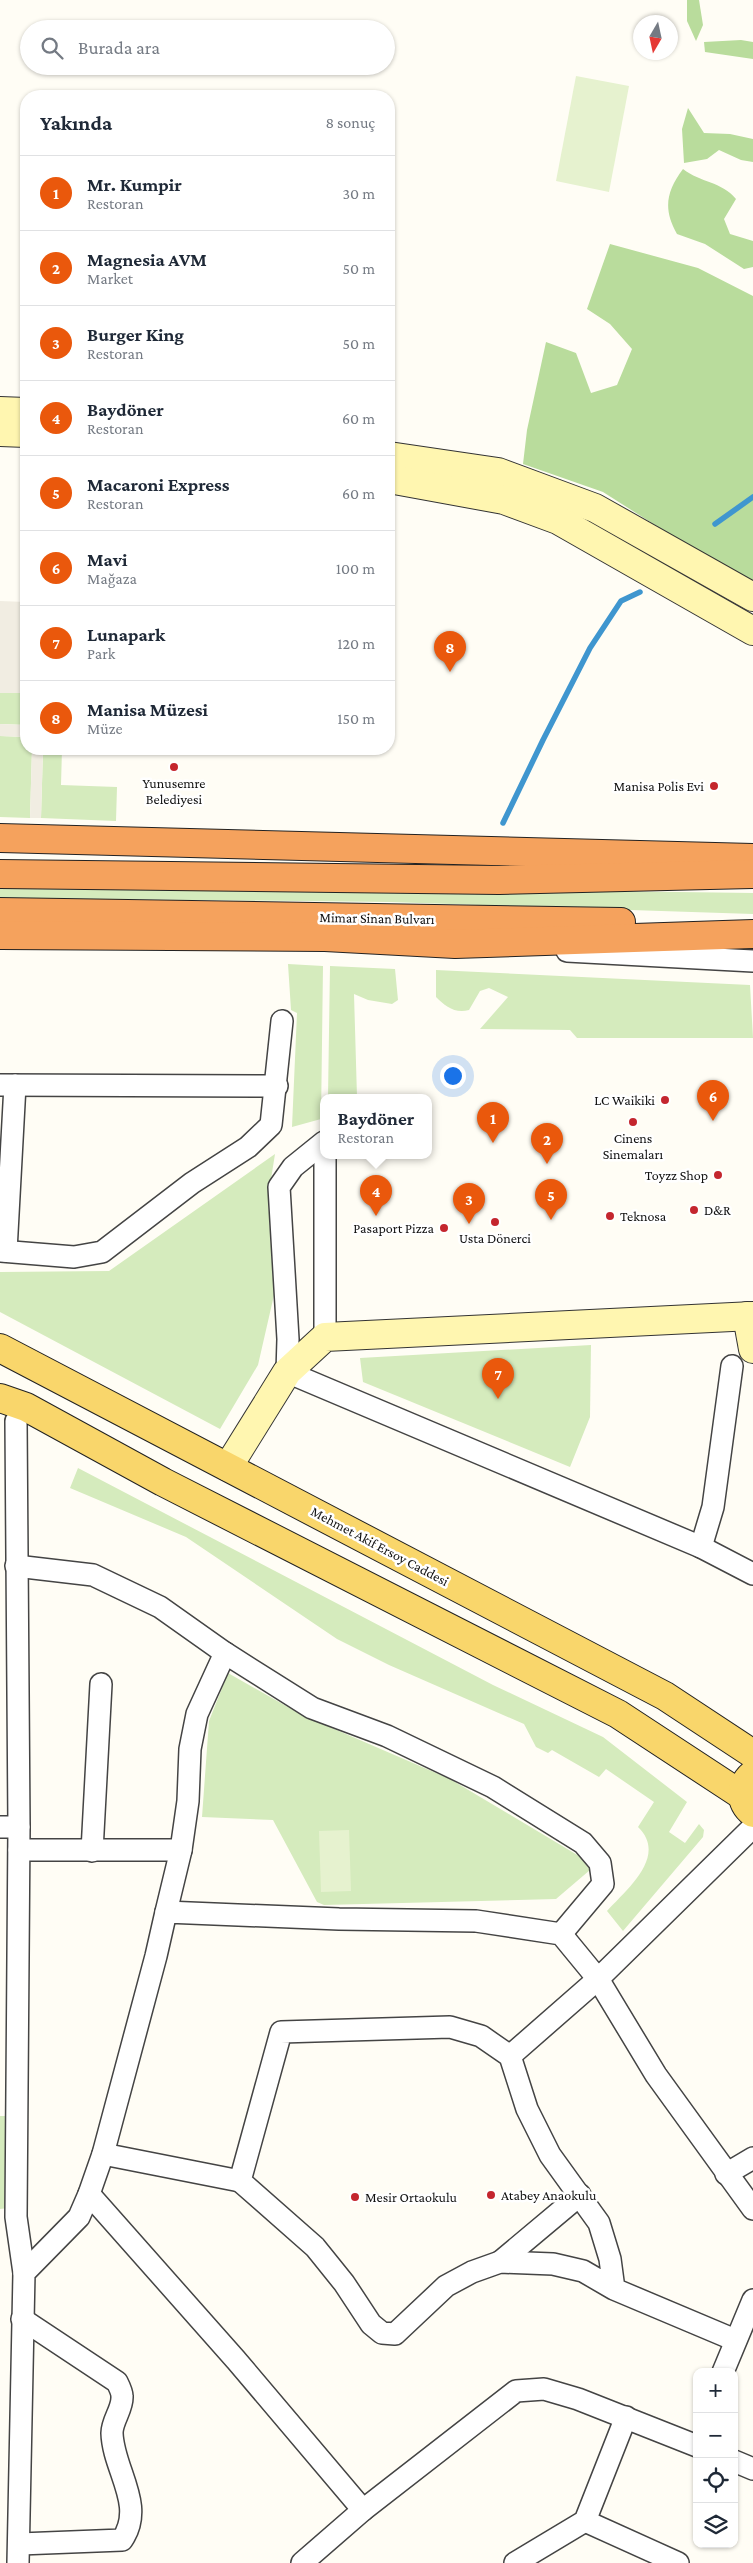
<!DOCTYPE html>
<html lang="tr">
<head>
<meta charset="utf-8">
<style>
	:root { --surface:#fff; --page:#f6f6f7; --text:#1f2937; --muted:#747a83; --line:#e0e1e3; --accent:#ea580c }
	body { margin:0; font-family:"Crimson Pro",serif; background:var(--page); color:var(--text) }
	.controls { position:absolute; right:15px; bottom:15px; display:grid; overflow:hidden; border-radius:10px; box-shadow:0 1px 4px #0004 }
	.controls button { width:45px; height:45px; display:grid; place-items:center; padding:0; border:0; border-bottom:1px solid var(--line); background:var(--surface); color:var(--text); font:25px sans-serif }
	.compass { position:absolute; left:633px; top:15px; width:45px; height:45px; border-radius:50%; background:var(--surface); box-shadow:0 1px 4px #0004; rotate:189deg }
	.you { position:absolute; left:452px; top:1075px; width:18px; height:18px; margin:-12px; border:4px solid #fff; border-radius:50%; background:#1a73e8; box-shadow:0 0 0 8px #1a73e833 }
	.badge { display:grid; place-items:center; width:32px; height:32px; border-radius:50%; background:var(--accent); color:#fff; font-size:16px; font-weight:700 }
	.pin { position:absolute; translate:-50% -41px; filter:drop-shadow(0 1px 2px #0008) }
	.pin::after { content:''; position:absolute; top:26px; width:18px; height:15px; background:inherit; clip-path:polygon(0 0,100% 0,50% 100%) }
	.popup { position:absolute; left:320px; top:1094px; width:112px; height:65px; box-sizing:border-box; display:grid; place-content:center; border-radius:10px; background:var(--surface); filter:drop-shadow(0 1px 4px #0005); font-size:16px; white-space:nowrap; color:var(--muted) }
	.popup b { font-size:19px; color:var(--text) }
	.popup::after { content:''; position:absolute; left:50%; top:100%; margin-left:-10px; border:10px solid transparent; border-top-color:var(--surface) }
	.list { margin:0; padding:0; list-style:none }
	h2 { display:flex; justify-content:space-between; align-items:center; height:65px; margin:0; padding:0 20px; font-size:21px }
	h2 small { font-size:16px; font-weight:400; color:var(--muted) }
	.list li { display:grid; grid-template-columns:32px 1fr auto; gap:15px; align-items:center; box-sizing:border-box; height:75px; padding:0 20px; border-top:1px solid var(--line) }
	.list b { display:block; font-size:19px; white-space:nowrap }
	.list p { margin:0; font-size:16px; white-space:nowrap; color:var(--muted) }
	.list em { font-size:16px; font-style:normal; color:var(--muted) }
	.icon { flex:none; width:28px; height:28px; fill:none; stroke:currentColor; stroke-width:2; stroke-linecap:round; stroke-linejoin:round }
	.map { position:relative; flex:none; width:753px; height:2563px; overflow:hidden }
	.search { position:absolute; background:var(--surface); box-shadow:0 1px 4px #0004; left:20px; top:20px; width:375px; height:55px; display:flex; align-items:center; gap:12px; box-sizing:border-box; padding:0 18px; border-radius:28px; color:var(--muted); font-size:19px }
	.panel { position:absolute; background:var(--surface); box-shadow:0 1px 4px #0004; left:20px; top:90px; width:375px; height:665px; border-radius:20px }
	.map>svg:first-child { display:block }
	.green { fill:#d5ebbd }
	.forest { fill:#b9dc9c }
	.pitch { fill:#e6f2cf }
	.plaza { fill:#f1ede2 }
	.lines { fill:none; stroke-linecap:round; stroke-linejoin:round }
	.stream { stroke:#3f96cf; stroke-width:5.5 }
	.street-casing { stroke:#444; stroke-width:24 }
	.secondary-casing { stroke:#333; stroke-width:30 }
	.primary-casing { stroke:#222; stroke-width:30 }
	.highway-casing { stroke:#222; stroke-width:30 }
	.street { stroke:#fff; stroke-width:21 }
	.secondary { stroke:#fff6b0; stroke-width:28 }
	.primary { stroke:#f9d66b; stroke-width:28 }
	.highway { stroke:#f5a25d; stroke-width:28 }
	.poi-dot { fill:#c4262e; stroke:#fff; stroke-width:2 }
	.labels { text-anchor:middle; stroke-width:5; stroke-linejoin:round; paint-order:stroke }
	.poi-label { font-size:14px; fill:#111; stroke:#fff; text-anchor:end }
	.street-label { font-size:14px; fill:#111; stroke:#fff }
</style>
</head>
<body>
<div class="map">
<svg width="753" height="2563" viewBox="0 0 753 2563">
	<rect width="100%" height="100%" fill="#fffdf5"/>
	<g class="green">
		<polygon points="0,693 26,693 26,725 0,724"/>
		<polygon points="0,736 26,737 26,749 32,749 30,818 0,817"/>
		<polygon points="43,749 62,749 61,785 117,787 116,821 41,818"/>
		<polygon points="0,887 389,888 753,893 753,914 389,902 0,898"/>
		<polygon points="288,964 323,966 321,1119 292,1127 297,1013 291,1010"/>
		<polygon points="330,966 395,969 398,1000 392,1004 368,1000 354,994 357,1097 328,1097"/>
		<path d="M436 970 750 985 753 1038H577L570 1030 480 1029 508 997 489 988 480 991 469 1010C455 1014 445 1006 436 997Z"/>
		<polygon points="275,1154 268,1198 274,1295 258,1365 220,1429 0,1312 0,1272 109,1271"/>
		<polygon points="591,1345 590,1417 570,1467 363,1382 360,1358"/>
		<path d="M78 1468 493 1685 603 1737 687 1802 669 1832 685 1843 699 1824 704 1830 703 1837 623 1931 607 1911C627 1889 668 1856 638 1827L654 1802 606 1769 599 1777 552 1750 548 1753 536 1747 524 1724 389 1665 337 1639 186 1537 70 1488Z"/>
		<polygon points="228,1673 302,1715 450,1779 579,1856 590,1870 556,1899 324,1905 317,1902 273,1820 202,1817 209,1721"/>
		<polygon points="0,2116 8,2116 9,2208 0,2209"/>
	</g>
	<g class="forest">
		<polygon points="687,0 699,0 703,25 696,41 687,21"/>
		<polygon points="741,40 753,42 753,59 705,52 704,42"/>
		<polygon points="688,108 704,133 730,134 753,139 753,162 741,160 719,150 707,159 684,163 682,129"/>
		<path d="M683 169C701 183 721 181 736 199L724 219 730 234 753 241V267L744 269 705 244 677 234C663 209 666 192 683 169Z"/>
		<polygon points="610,244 698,268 753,296 753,582 677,539 603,492 523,464 527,430 546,342 576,353 591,393 617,385 632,349 610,324 587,309"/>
	</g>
	<g class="pitch">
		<polygon points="576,76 629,86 609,192 556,181"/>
		<polygon points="349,1830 351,1891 321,1892 319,1831"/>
	</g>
	<g class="plaza">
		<polygon points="0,601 26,602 26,693 0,693"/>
		<polygon points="0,724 26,725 26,737 0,736"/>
		<polygon points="32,749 43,749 41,818 30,818"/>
	</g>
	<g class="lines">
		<g class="stream">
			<polyline points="715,524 753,497"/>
			<polyline points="503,823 543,740 590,648 621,601 640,592"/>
		</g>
		<g class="street-casing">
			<g id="street">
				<polyline points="567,951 753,961"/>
				<polyline points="0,1085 277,1086"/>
				<polyline points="324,1142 293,1167 279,1187 288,1339 287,1372 701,1547 753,1574"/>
				<polyline points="325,1155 325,1337"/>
				<polyline points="0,1251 74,1257 102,1252 192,1183 248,1147 271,1125 282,1021"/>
				<polyline points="6,1251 15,1085"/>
				<polyline points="16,1421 19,1827 16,2217 24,2273"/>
				<polyline points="701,1547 713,1507 732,1366"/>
				<polyline points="16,1566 93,1575 160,1607 225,1653 312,1708 387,1736 493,1787 583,1843 600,1863 603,1884 561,1934"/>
				<polyline points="0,1827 19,1827"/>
				<polyline points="19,1850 181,1850"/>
				<polyline points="92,1851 101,1684"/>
				<polyline points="166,1912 181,1850 188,1801 190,1749 197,1714 225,1653"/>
				<polyline points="510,2056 598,1979 753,1827"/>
				<polyline points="103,2154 240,2181"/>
				<polyline points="726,2174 753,2158"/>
				<polyline points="89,2194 236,2360 363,2510"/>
				<polyline points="500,2262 580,2195"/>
				<polyline points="614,2289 610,2259 599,2223 550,2155 527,2109 510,2056 481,2036 450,2027 281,2032 240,2181 315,2247 344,2283 371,2324 382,2333 395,2334 446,2286 472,2272 500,2262 553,2264 583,2271 614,2289 735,2340"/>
				<polyline points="723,2372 753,2300"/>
				<polyline points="734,2461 753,2469"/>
				<polyline points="585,2521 678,2563"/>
				<path d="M20 2544 122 2540C146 2505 113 2470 112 2433 112 2420 123 2409 122 2396 122 2392 119 2386 117 2382L22 2319"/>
				<polyline points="18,2563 24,2273 79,2217 89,2194 103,2154 156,1956 166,1912 339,1919 476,1921 561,1934 598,1979 656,2075 753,2209"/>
				<polyline points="302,2563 363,2510 516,2391 544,2389 578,2399 697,2446"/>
				<polyline points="515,2563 585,2521 626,2417"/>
			</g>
		</g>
		<g class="secondary-casing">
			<g id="secondary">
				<polyline points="0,411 26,412"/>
				<polyline points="0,432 26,433"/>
				<polyline points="389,456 498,472 595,508 753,597"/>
				<polyline points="389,479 504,500 558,520 753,631"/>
				<polyline points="747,1316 753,1349"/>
				<polyline points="228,1467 287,1372 325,1337 753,1316"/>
			</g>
		</g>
		<g class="primary-casing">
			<g id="primary">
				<polyline points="0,1348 665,1696 753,1754"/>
				<polyline points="0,1398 26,1407 163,1482 618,1714 743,1796"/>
				<path d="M753 1774C740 1785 739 1802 753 1813"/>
			</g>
		</g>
		<g class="highway-casing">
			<g id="highway">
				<polyline points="0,838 753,858"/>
				<polyline points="0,874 499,880 752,874"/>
				<polyline points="0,912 621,922"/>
				<polyline points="0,935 325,937 455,944 753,934"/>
			</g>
		</g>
		<use href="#street" class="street"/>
		<use href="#secondary" class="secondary"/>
		<use href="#primary" class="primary"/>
		<use href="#highway" class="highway"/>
	</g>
	<g class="poi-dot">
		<circle cx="174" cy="767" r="5"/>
		<circle cx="714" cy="786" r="5"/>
		<circle cx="665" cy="1100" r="5"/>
		<circle cx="633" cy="1122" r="5"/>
		<circle cx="718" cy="1175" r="5"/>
		<circle cx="694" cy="1210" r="5"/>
		<circle cx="610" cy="1216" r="5"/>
		<circle cx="495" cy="1222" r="5"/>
		<circle cx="444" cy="1228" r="5"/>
		<circle cx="491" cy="2195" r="5"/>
		<circle cx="355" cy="2197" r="5"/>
	</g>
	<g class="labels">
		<g class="poi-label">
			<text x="174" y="788" text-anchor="middle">Yunusemre<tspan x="174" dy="16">Belediyesi</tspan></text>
			<text x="704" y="791">Manisa Polis Evi</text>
			<text x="655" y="1105">LC Waikiki</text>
			<text x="633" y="1143" text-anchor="middle">Cinens<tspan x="633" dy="16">Sinemaları</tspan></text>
			<text x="708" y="1180">Toyzz Shop</text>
			<text x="704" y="1215" text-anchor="start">D&amp;R</text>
			<text x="620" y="1221" text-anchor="start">Teknosa</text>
			<text x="434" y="1233">Pasaport Pizza</text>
			<text x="495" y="1243" text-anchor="middle">Usta Dönerci</text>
			<text x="501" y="2200" text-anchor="start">Atabey Anaokulu</text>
			<text x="365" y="2202" text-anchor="start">Mesir Ortaokulu</text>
		</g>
		<g class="street-label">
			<text transform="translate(377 918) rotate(1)" y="5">Mimar Sinan Bulvarı</text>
			<text transform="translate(380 1546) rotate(28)" y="5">Mehmet Akif Ersoy Caddesi</text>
		</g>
	</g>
</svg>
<div class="controls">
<button>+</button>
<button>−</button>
<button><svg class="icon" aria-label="locate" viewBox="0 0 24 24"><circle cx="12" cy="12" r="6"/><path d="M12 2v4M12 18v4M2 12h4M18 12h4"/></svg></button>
<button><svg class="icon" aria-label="layers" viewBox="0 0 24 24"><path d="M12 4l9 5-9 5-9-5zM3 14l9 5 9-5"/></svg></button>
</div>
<svg class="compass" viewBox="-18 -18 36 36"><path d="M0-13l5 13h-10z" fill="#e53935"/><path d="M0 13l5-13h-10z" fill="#747a83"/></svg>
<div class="you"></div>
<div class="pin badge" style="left:493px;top:1143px">1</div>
<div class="pin badge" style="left:547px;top:1164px">2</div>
<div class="pin badge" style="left:469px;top:1224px">3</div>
<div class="pin badge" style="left:376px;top:1216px">4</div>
<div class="popup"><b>Baydöner</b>Restoran</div>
<div class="pin badge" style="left:551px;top:1220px">5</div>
<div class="pin badge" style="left:713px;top:1121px">6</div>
<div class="pin badge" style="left:498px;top:1399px">7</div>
<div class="pin badge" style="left:450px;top:672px">8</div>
<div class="search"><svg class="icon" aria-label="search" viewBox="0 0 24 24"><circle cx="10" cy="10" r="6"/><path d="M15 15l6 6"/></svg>Burada ara</div>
<section class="panel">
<h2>Yakında<small>8 sonuç</small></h2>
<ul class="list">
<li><span class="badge">1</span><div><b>Mr. Kumpir</b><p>Restoran</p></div><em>30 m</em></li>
<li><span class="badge">2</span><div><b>Magnesia AVM</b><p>Market</p></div><em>50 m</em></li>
<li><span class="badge">3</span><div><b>Burger King</b><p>Restoran</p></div><em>50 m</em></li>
<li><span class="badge">4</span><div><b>Baydöner</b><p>Restoran</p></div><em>60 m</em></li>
<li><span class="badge">5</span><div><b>Macaroni Express</b><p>Restoran</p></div><em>60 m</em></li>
<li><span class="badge">6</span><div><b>Mavi</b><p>Mağaza</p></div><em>100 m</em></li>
<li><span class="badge">7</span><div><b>Lunapark</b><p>Park</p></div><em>120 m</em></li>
<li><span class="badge">8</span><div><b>Manisa Müzesi</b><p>Müze</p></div><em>150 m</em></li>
</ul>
</section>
</div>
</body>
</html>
